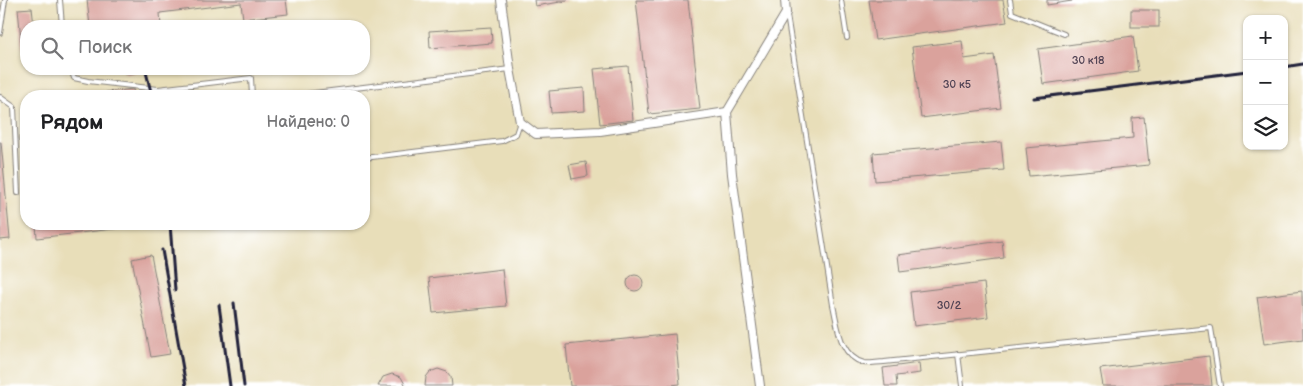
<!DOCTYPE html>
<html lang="ru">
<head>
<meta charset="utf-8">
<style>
	:root { --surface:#fff; --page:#f2f2f2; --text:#202124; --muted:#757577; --line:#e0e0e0 }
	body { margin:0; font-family:"Balsamiq Sans",sans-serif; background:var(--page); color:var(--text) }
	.controls { position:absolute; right:15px; top:15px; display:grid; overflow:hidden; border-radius:10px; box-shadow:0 1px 4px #0004 }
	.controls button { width:45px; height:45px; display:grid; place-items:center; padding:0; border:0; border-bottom:1px solid var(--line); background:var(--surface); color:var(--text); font:25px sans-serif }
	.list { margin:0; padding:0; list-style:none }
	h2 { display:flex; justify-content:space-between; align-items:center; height:65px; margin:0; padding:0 20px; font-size:21px }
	h2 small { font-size:16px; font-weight:400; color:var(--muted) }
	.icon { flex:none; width:28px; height:28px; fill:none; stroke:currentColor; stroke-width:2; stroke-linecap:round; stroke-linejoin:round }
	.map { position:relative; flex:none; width:1303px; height:386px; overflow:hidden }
	.search { position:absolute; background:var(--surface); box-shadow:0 1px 4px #0004; left:20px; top:20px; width:350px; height:55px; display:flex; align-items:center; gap:12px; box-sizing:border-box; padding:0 18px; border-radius:20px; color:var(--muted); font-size:19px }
	.panel { position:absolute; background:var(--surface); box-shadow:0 1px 4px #0004; left:20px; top:90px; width:350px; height:140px; border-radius:20px }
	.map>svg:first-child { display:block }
	.building { fill:#daa29c }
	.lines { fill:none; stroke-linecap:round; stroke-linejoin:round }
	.lane-casing { stroke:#85807a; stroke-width:6 }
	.street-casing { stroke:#85807a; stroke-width:10 }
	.lane { stroke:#fff; stroke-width:4 }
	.street { stroke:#fff; stroke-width:8 }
	.rail { stroke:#22223b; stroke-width:3 }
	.labels { text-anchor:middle; stroke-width:5; stroke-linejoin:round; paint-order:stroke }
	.number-label { font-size:11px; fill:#504253 }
</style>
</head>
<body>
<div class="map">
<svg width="1303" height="386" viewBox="0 0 1303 386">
	<rect width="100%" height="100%" fill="#fff"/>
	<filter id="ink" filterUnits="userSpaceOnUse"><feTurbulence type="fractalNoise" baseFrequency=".02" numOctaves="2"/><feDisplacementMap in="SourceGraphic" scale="10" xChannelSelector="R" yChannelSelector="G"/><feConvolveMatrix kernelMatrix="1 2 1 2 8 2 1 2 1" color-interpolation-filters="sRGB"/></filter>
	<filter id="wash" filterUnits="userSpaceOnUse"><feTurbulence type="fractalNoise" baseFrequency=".0096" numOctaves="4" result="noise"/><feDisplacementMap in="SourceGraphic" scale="20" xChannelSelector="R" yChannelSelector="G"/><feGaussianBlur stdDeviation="1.12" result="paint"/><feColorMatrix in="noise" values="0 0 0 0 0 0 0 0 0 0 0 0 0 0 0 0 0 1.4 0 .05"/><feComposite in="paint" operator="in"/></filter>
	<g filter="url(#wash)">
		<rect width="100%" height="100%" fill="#e8deb9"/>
		<g id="blocks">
			<g class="building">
				<polygon points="87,0 286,0 288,14 243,19 241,3 160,13 161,26 90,26"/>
				<polygon points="534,0 567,0 567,1 535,6"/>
				<polygon points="636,0 688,0 700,109 649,114"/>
				<polygon points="869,0 1003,0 1007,22 875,40"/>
				<polygon points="1047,0 1072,0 1072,1 1047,5"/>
				<polygon points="32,8 34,26 26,26 26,50 22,50 18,9"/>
				<rect x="1131" y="10" width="28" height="17"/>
				<polygon points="491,27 492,43 430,48 429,31"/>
				<polygon points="1133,36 1138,71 1043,84 1038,49"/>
				<polygon points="962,41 964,59 994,55 1001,108 921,118 912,47"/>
				<polygon points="628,66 633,120 600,124 594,69"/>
				<polygon points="124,69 161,69 161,70 125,74"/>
				<polygon points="584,88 585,111 551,113 549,91"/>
				<polygon points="133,89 134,96 106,96 106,92"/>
				<polygon points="1144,117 1149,165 1029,176 1026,148 1133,138 1132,118"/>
				<polygon points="0,142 1,142 10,239 0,240"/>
				<polygon points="1001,142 1004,170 875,181 873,153"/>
				<polygon points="586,162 588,176 572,179 569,165"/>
				<polygon points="36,224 122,224 122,228 37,238"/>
				<polygon points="1002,241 1004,258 900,272 898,255"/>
				<polygon points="151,255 170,354 151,357 132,259"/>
				<polygon points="502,269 506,306 433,313 429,278"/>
				<circle cx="635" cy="283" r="8"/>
				<polygon points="984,283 988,317 914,326 910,292"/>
				<polygon points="1302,291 1303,339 1264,344 1257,297"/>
				<polygon points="675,334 680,384 662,386 570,386 566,345"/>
				<polygon points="1209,356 1212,386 1103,386 1100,369"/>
				<polygon points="919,363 920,373 896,376 897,386 885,386 883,368"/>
				<polygon points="438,369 447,372 451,377 452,386 425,386 426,377 430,372"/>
				<polygon points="392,374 401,377 406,386 378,386 383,377"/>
			</g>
		</g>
	</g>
	<g filter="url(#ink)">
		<use href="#blocks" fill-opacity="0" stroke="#85807a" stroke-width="1"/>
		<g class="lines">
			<g class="lane-casing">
				<g id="lane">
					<polyline points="60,0 62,26"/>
					<polyline points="841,0 847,38"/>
					<polyline points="1010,0 1012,13 1064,34"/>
					<path d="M787 15 833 305C838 326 839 356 864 363 869 364 878 362 884 362L1211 328 1220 386"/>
					<polyline points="0,33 5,0"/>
					<polyline points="71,69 74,78 88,81 158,89 251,78 252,96"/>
					<polyline points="158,89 159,96"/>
					<polyline points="290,96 510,69"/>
					<polyline points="0,97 14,107 18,193"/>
					<polyline points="364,158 502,141 516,134 520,122"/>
					<polyline points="958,354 962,386"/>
				</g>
			</g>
			<g class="street-casing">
				<g id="street">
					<polyline points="501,0 510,69 520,122 536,134 600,131 727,112"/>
					<polyline points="760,386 732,174 727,112 786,13 785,0"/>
				</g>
			</g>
			<use href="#lane" class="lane"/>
			<use href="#street" class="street"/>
			<g class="rail">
				<polyline points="1284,67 1303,64"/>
				<polyline points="146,72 152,96"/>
				<polyline points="1034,98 1247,71"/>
				<polyline points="170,224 175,290"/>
				<polyline points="162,250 186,386"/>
				<polyline points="234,303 244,386"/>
				<polyline points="219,305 230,386"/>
			</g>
		</g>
	</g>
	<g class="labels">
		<g class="number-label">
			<text x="1088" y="64">30 к18</text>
			<text x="957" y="88">30 к5</text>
			<text x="949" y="309">30/2</text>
		</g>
	</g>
</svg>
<div class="controls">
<button>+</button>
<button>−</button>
<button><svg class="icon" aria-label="layers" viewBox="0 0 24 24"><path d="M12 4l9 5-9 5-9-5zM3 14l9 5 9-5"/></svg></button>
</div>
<div class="search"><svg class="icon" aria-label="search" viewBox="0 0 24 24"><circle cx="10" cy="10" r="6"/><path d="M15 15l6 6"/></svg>Поиск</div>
<section class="panel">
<h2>Рядом<small>Найдено: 0</small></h2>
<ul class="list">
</ul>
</section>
</div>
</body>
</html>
